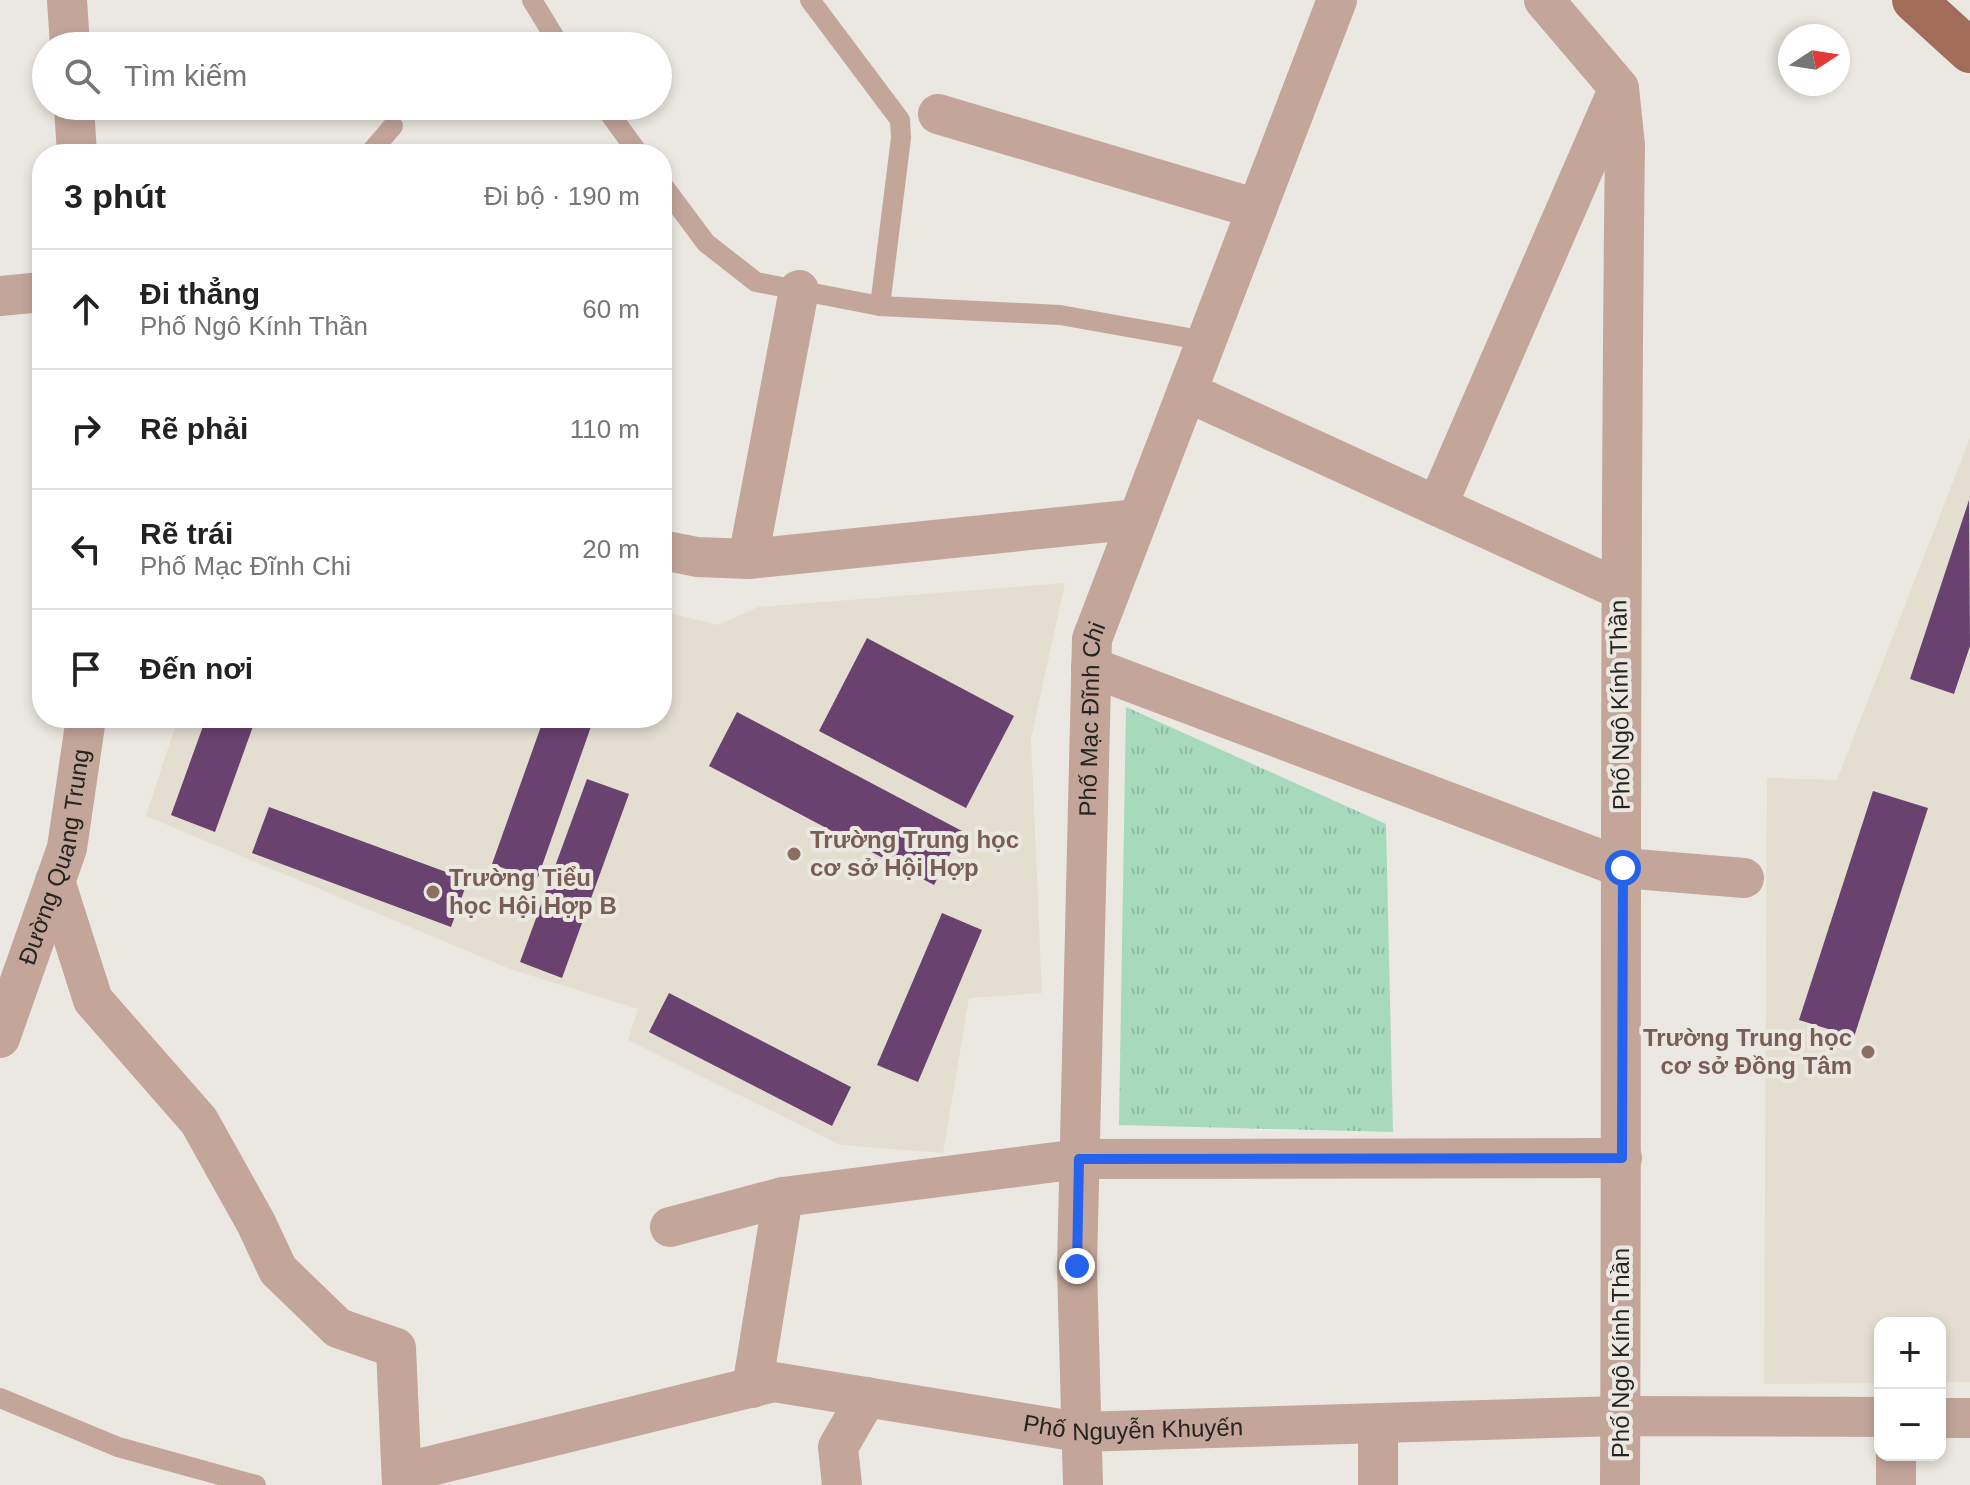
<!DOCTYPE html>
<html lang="vi">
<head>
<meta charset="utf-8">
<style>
	:root { --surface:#fff; --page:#f2f2f2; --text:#222; --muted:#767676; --line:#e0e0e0 }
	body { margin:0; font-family:Arial,sans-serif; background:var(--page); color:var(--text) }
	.controls { position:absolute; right:24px; bottom:24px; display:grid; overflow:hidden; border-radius:16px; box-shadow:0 4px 12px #0003 }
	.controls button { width:72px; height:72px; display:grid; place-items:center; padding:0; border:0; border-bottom:2px solid var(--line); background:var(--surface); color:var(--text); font:40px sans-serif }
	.compass { position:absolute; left:1778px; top:24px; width:72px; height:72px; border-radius:50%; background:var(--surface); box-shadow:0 4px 12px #0003; rotate:78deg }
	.stop { position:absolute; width:24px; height:24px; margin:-18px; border:6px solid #2563eb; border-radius:50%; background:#fff }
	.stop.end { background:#2563eb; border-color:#fff; box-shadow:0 2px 8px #0008 }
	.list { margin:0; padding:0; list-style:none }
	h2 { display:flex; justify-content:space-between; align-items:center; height:104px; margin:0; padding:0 32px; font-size:34px }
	h2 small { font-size:26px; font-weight:400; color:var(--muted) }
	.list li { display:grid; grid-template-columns:52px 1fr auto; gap:24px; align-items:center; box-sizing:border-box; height:120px; padding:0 32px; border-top:2px solid var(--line) }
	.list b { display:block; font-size:30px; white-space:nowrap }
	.list p { margin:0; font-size:26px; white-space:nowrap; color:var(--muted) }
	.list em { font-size:26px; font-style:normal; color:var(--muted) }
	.icon { flex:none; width:44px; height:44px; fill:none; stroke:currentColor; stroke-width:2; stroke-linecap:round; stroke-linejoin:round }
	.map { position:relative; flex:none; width:1970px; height:1485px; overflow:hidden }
	.search { position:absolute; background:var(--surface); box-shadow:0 4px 12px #0003; left:32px; top:32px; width:640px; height:88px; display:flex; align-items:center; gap:20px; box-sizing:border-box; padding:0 28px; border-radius:44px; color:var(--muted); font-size:30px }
	.panel { position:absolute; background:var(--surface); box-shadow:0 4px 12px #0003; left:32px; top:144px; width:640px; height:584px; border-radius:32px }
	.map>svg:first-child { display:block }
	.built { fill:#e3ded0 }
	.park { fill:url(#park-tufts) }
	.building { fill:#6a4270 }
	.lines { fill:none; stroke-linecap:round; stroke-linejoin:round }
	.service { stroke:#c3a59a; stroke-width:20 }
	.minor { stroke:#c3a59a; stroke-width:40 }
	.primary { stroke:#a16c58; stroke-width:44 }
	.route { stroke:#2563eb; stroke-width:10 }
	.education-dot { fill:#8d6e63; stroke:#ebe8e1; stroke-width:3 }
	.labels { text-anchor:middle; stroke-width:8; stroke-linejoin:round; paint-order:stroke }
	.street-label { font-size:24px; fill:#252421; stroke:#ebe8e1 }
	.education-label { font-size:24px; font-weight:bold; fill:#785e54; stroke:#ebe8e1; text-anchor:start }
</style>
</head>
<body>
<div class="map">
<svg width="1970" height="1485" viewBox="0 0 1970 1485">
	<defs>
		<pattern id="park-tufts" width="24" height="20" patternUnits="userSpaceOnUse" patternTransform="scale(2)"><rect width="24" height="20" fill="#a7d9bd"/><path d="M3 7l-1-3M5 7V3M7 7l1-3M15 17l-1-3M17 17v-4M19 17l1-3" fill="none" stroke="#90baa2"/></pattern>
	</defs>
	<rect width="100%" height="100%" fill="#ebe8e1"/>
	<g class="built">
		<polygon points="1970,438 1970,1382 1940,1382 1940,1323 1880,1323 1880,1383 1764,1384 1767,778 1837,780"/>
		<polygon points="1065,583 1031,739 1042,993 969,998 943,1153 840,1145 628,1040 638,1009 510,969 146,816 178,718 662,718 662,611 718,625 758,607"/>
	</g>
	<polygon class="park" points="1126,707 1386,824 1393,1132 1119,1125"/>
	<g class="building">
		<polygon points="1969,500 1970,646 1954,694 1910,679"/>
		<polygon points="867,638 1014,716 966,808 819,731"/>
		<polygon points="737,712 962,831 934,885 709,766"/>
		<polygon points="206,718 256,718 215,832 171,815"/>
		<polygon points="544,718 594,718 537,880 492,864"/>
		<polygon points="587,779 629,794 562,978 520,962"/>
		<polygon points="1873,791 1928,808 1854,1037 1799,1020"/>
		<polygon points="269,807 468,880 451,927 252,853"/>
		<polygon points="942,913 982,930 918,1082 877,1065"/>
		<polygon points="669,993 851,1087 832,1126 649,1032"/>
	</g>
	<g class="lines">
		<g class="service">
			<polyline points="532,0 560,46"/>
			<polyline points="810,0 900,120 901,138 880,306"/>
			<polyline points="604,106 639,154"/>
			<polyline points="369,154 393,126"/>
			<polyline points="662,184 706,243 756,282 880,306 1060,315 1206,341"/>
			<polyline points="0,1398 118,1447 256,1485"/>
		</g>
		<g class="minor">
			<polyline points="67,0 70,46"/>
			<path d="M1544 0 1619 88 1625 145C1619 591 1622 1038 1620 1485"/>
			<polyline points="74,106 77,154"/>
			<polyline points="938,114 1257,209"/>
			<polyline points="0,296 42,292"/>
			<polyline points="1187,392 1619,589"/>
			<polyline points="1437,506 1617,92"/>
			<polyline points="662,550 697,557 748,559 1138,519"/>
			<polyline points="748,559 799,290"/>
			<polyline points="1091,667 1623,868 1744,878"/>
			<polyline points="55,881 93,1000 199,1121 256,1223 278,1270 338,1328 396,1348 402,1485"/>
			<path id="s1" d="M0 1038 67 848 86 718"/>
			<polyline points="670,1227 783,1197 1079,1159 1622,1158"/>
			<polyline points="752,1388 783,1197"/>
			<polyline points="1940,1418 1970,1418"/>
			<polyline points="1378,1423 1378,1485"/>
			<path id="s2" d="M402 1473 774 1382 1079 1432 1621 1416 1880 1417"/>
			<polyline points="842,1485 838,1447 867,1397"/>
			<path id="s3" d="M1083 1485 1077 1266 1092 639 1337 0"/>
			<polyline points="1896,1485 1896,1455"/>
		</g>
		<polyline class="primary" points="1914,0 1970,51"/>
	</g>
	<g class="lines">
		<polyline class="route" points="1077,1266 1079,1159 1622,1158 1623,868"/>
	</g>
	<g class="education-dot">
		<circle cx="794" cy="854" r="8"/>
		<circle cx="433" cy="892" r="8"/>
		<circle cx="1868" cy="1052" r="8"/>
	</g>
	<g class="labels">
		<g class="street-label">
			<text transform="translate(1620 705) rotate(-91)" y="8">Phố Ngô Kính Thần</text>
			<text dy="8" stroke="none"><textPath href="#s3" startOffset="766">Phố Mạc Đĩnh Chi</textPath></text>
			<text dy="8" stroke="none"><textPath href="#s1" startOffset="190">Đường Quang Trung</textPath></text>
			<text transform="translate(1621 1353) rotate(-90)" y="8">Phố Ngô Kính Thần</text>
			<text dy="8" stroke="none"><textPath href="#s2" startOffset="746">Phố Nguyễn Khuyến</textPath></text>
		</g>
		<g class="education-label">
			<text x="810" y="848">Trường Trung học<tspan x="810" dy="28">cơ sở Hội Hợp</tspan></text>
			<text x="449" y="886">Trường Tiểu<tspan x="449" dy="28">học Hội Hợp B</tspan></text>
			<text x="1852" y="1046" text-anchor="end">Trường Trung học<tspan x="1852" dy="28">cơ sở Đồng Tâm</tspan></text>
		</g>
	</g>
</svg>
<div class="controls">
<button>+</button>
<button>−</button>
</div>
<svg class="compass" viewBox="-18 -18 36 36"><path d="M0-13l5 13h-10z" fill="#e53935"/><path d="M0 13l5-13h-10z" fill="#767676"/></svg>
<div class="stop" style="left:1623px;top:868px"></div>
<div class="stop end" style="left:1077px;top:1266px"></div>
<div class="search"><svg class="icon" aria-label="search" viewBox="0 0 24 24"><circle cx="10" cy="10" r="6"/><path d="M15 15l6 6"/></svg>Tìm kiếm</div>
<section class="panel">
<h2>3 phút<small>Đi bộ · 190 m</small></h2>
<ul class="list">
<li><svg class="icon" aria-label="ahead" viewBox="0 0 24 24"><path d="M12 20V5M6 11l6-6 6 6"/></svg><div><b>Đi thẳng</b><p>Phố Ngô Kính Thần</p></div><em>60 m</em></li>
<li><svg class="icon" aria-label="right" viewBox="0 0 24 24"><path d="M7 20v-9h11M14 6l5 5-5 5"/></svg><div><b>Rẽ phải</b></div><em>110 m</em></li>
<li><svg class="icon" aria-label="left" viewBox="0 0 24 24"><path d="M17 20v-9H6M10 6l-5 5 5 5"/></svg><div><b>Rẽ trái</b><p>Phố Mạc Đĩnh Chi</p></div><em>20 m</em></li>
<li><svg class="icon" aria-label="arrive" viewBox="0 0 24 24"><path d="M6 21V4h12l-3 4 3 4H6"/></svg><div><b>Đến nơi</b></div></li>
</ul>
</section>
</div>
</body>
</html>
